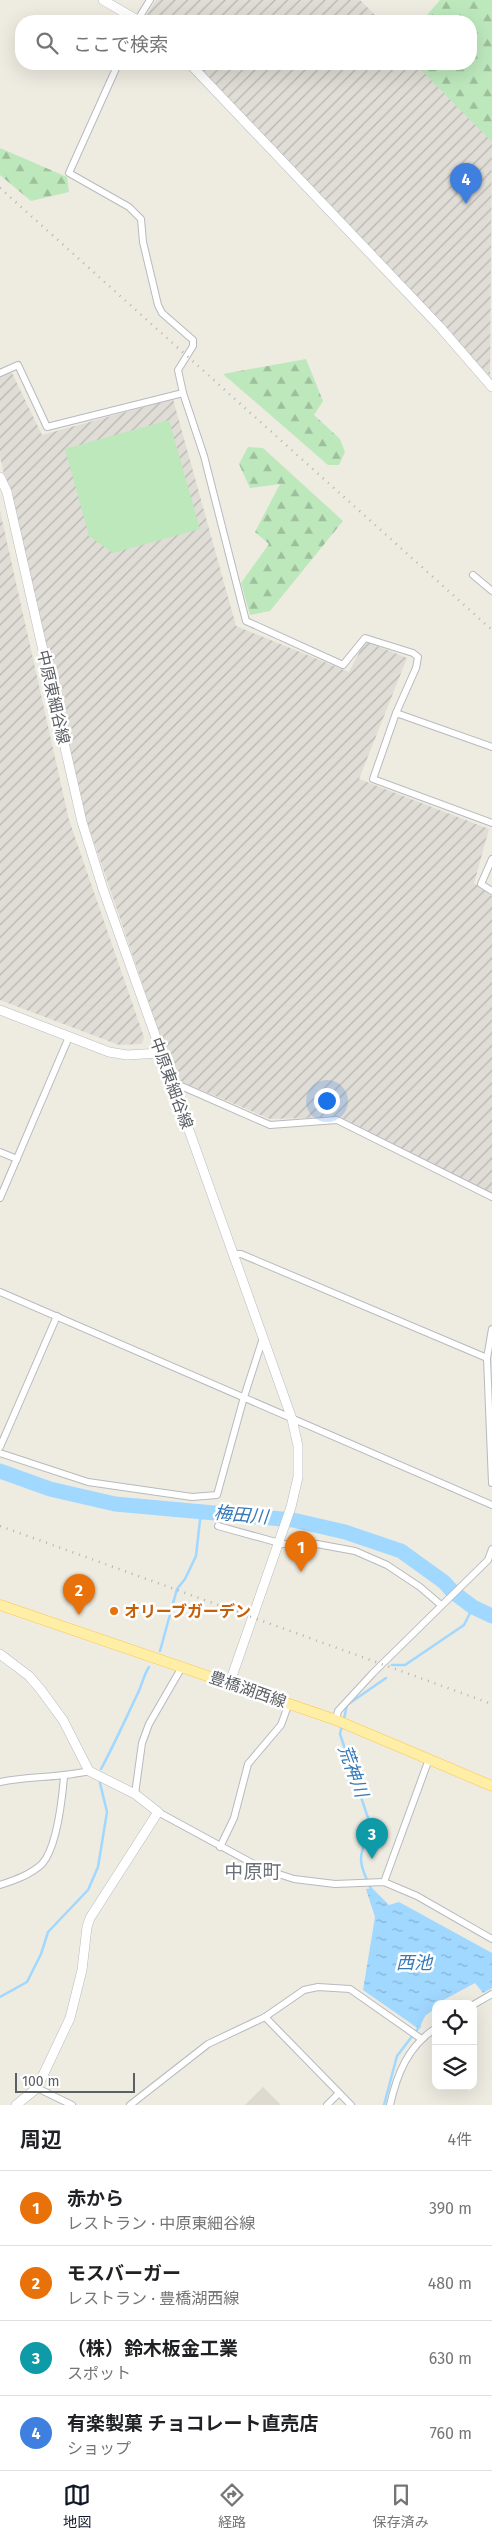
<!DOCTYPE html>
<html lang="ja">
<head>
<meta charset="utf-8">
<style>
	:root { --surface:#fff; --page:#f6f6f6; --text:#202124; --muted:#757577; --line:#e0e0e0; --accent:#111827 }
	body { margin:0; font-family:"Fira Sans","Noto Sans JP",sans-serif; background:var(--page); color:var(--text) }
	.controls { position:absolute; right:15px; bottom:15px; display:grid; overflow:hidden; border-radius:10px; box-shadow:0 5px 20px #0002 }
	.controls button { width:45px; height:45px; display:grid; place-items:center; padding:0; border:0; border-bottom:1px solid var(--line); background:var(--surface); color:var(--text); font:25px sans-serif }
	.scale { position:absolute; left:15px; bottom:12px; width:120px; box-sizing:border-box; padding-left:5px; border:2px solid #5a5f64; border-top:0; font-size:14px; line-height:18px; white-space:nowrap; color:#5a5f64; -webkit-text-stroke:4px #fff; paint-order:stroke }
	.you { position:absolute; left:326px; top:1100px; width:18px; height:18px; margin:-12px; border:4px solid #fff; border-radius:50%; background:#1a73e8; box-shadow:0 0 0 8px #1a73e833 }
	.badge { display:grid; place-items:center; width:32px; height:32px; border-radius:50%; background:var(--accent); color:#fff; font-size:16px; font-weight:700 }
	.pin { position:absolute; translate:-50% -41px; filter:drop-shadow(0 1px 2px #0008) }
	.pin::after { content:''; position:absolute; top:26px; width:18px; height:15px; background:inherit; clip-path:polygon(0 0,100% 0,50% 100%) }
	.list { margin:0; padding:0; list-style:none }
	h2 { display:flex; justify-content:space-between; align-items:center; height:65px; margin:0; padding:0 20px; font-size:21px }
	h2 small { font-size:16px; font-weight:400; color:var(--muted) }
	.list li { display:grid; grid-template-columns:32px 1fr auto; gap:15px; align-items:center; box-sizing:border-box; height:75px; padding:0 20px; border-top:1px solid var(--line) }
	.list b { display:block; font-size:19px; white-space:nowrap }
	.list p { margin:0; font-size:16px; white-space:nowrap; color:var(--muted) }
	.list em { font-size:16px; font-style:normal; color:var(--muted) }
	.icon { flex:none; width:28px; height:28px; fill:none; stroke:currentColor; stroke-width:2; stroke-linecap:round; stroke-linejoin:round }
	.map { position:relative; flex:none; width:492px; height:2105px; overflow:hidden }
	.search { position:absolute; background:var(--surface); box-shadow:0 5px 20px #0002; left:15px; right:15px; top:15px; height:55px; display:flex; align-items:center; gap:12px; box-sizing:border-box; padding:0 18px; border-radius:20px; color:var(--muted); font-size:19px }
	.sheet { height:365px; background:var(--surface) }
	nav { display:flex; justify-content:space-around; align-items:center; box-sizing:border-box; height:70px; border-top:1px solid var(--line); background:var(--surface); font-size:14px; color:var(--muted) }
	nav a { display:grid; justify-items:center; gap:2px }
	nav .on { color:var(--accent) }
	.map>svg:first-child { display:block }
	.industrial { fill:url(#industrial-furrows) }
	.education { fill:#dedad0 }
	.grass { fill:#bde8bc }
	.forest { fill:url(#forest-firs) }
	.water { fill:url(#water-ripples) }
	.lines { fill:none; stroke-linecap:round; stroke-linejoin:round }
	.stream { stroke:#a1d8ff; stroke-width:2.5 }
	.river { stroke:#a1d8ff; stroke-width:15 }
	.street-casing { stroke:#b7babf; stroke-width:8 }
	.secondary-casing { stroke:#b7bcc2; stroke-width:10 }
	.primary-casing { stroke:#fdc74c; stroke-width:11 }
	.street { stroke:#fff; stroke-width:6 }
	.secondary { stroke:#fff; stroke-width:9 }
	.primary { stroke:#ffeea6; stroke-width:10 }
	.rail { stroke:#b3b4b5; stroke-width:2.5; stroke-dasharray:1 6; stroke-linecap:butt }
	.food-dot { fill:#e8710a; stroke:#fff; stroke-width:2 }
	.labels { text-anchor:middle; stroke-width:5; stroke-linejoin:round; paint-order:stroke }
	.street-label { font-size:16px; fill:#5a5f64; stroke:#fff }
	.food-label { font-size:16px; font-weight:bold; fill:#c56008; stroke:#fff; text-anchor:start }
	.water-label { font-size:18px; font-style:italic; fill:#3679b9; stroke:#fff }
	.quarter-label { font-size:19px; fill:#6b7176; stroke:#fff }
</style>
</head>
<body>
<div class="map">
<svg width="492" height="2105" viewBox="0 0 492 2105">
	<defs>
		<pattern id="industrial-furrows" width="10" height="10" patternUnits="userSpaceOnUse" patternTransform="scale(1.25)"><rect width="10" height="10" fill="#dfddd6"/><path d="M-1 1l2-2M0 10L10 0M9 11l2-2" fill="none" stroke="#b8b6b1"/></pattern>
		<pattern id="forest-firs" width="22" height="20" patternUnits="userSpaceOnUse" patternTransform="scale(1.25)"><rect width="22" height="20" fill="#bde8bc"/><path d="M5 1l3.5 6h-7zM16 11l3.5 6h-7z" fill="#9dbf9c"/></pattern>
		<pattern id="water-ripples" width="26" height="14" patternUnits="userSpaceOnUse" patternTransform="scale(1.25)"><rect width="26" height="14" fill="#a1d8ff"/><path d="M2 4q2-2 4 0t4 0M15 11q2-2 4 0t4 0" fill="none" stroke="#86b2d2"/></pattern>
	</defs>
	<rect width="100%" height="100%" fill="#eeebe1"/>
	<g class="industrial">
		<polygon points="156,0 360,0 381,21 149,21 145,18"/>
		<polygon points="195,64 424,64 492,132 490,376"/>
		<polygon points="11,371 42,435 173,399 236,626 349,672 365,641 407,658 359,779 489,829 474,883 492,896 492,1195 336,1117 270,1119 175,1079 85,816 0,457 0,376"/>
		<polygon points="0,511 69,820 144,1037 142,1044 119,1045 0,1000"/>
	</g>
	<polygon class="education" points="263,2087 281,2105 245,2105"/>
	<polygon class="grass" points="169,420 200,529 113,553 89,536 65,449"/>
	<g class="forest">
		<polygon points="440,0 492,0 492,142 415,64 471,64 471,21 422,21"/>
		<polygon points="0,148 67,177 69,192 31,201 0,175"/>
		<polygon points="306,359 323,401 314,415 340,439 345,452 339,465 328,465 223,374"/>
		<polygon points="248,447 263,448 343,521 270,611 250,615 241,583 269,544 255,532 280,484 250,488 239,464"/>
	</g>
	<polygon class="water" points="372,1888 389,1905 399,1902 492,1953 492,1988 483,1993 475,1983 436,2004 436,2008 425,2016 419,2029 363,1990 375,1917 366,1889"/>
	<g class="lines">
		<g class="stream">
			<polyline points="160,1651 177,1589 185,1579 196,1556 200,1520 206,1511"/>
			<polyline points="392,1665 405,1665 464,1625 473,1607"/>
			<polyline points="344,1719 347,1705 386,1678"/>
			<path d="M342 1725 340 1734 371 1827C358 1859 357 1859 372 1891"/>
			<path d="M101 1769C114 1745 125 1720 137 1695 142 1686 143 1676 149 1667"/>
			<polyline points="0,1997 27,1982 41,1954 48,1932 88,1890 98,1867 107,1812 100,1783"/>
			<polyline points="384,2105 397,2056 420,2026"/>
		</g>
		<polyline class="river" points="0,1471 50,1489 115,1504 293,1520 345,1532 401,1551 444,1582 453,1592 473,1607 492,1616"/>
		<g class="street-casing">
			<g id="street">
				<polyline points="137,21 150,0"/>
				<polyline points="118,64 69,173 129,207 141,219 143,242 158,305 162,313 193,340 193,346 178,370 183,393 204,456 246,621 343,665 365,638 413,653 418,657 416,668 396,713 373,779 492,823"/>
				<polyline points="0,373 18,365 47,427 183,393"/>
				<polyline points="473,575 492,591"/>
				<polyline points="396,713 492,747"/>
				<polyline points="492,859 481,884 492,891"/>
				<polyline points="172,1082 270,1125 337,1120 492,1197"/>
				<polyline points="0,1152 17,1159"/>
				<polyline points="0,1198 69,1037"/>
				<polyline points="234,1254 241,1254 487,1358"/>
				<polyline points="0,1292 492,1505"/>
				<polyline points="492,1329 487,1358 492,1483"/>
				<polyline points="0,1447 57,1316"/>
				<polyline points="0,1453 88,1482 192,1497 217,1495 244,1397 263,1338"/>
				<polyline points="218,1526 283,1544 317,1544 355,1551 387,1565 420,1587 441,1605"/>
				<polyline points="336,1720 338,1711 373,1673 488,1560 492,1549"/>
				<path d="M0 1782C30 1776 60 1778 89 1771"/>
				<polyline points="135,1794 142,1743 149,1724 182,1667"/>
				<polyline points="158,1812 263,1869 294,1879 335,1884 384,1882 417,1896 492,1939"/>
				<polyline points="220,1847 234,1818 248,1764 281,1725 289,1703"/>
				<polyline points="384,1882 429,1759"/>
				<path d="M0 1885C15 1880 30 1875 42 1864 57 1847 62 1800 64 1777"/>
				<polyline points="473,2005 492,1994"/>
				<polyline points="265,2017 351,2105"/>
				<polyline points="37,2088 72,2105"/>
				<polyline points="130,2105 208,2044 265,2017 304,1990 318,1987 350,1989 420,2038"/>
				<polyline points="327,2105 339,2093"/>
				<path d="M390 2105C397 2074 408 2046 436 2028"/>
			</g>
		</g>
		<g class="secondary-casing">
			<g id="secondary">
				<polyline points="103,0 139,21"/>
				<polyline points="190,64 440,327 492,387"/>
				<polyline points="0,477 7,492 82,822 103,889 292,1419 298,1446 298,1477 291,1507 230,1682"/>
				<polyline points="0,1010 109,1052 127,1055 160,1053"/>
				<polyline points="0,1654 29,1676 41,1690 63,1720 89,1771 135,1794 158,1812 90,1918 87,1927 82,1970 70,2018 37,2088 16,2105"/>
			</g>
		</g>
		<g class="primary-casing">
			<polyline id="primary" points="0,1605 336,1720 492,1786"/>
		</g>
		<use href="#street" class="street"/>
		<use href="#secondary" class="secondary"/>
		<use href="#primary" class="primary"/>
		<g class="rail">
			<polyline points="0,188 492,630"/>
			<polyline points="0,1526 492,1704"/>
		</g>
	</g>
	<circle class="food-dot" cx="114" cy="1611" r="5"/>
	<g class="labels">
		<g class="street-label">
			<text transform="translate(54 697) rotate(77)" y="6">中原東細谷線</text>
			<text transform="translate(172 1083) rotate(70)" y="6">中原東細谷線</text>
			<text transform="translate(248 1689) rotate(19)" y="6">豊橋湖西線</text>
		</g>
		<g class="food-label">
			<text x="124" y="1617">オリーブガーデン</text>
		</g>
		<g class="water-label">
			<text transform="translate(241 1515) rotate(5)" y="6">梅田川</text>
			<text transform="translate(353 1771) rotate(70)" y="6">荒神川</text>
			<text x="414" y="1969">西池</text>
		</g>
		<g class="quarter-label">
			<text x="253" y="1878">中原町</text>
		</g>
	</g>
</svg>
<div class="controls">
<button><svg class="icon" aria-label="locate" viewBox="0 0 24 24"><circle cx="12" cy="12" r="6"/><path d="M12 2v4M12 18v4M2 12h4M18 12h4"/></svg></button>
<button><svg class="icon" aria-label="layers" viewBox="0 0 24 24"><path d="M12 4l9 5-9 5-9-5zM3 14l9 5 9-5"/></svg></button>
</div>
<div class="scale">100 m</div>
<div class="you"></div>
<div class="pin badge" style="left:301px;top:1572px;background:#e8710a">1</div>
<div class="pin badge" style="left:79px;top:1615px;background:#e8710a">2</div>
<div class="pin badge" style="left:372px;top:1859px;background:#0f9aa8">3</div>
<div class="pin badge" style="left:466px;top:204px;background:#3f7fe0">4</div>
<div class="search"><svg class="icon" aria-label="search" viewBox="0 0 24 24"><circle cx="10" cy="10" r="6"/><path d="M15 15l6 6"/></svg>ここで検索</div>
</div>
<section class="sheet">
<h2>周辺<small>4件</small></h2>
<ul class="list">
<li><span class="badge" style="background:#e8710a">1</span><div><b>赤から</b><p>レストラン · 中原東細谷線</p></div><em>390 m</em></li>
<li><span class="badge" style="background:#e8710a">2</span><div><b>モスバーガー</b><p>レストラン · 豊橋湖西線</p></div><em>480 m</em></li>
<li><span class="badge" style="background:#0f9aa8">3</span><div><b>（株）鈴木板金工業</b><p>スポット</p></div><em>630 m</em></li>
<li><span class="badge" style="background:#3f7fe0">4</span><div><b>有楽製菓 チョコレート直売店</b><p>ショップ</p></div><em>760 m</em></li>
</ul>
</section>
<nav>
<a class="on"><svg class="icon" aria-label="map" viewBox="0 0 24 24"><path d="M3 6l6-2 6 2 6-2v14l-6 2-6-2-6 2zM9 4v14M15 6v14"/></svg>地図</a>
<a><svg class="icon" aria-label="directions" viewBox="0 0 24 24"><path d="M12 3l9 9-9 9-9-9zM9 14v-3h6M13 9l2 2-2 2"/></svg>経路</a>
<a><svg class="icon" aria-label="saved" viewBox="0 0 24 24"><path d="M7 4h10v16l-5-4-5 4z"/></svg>保存済み</a>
</nav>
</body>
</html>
